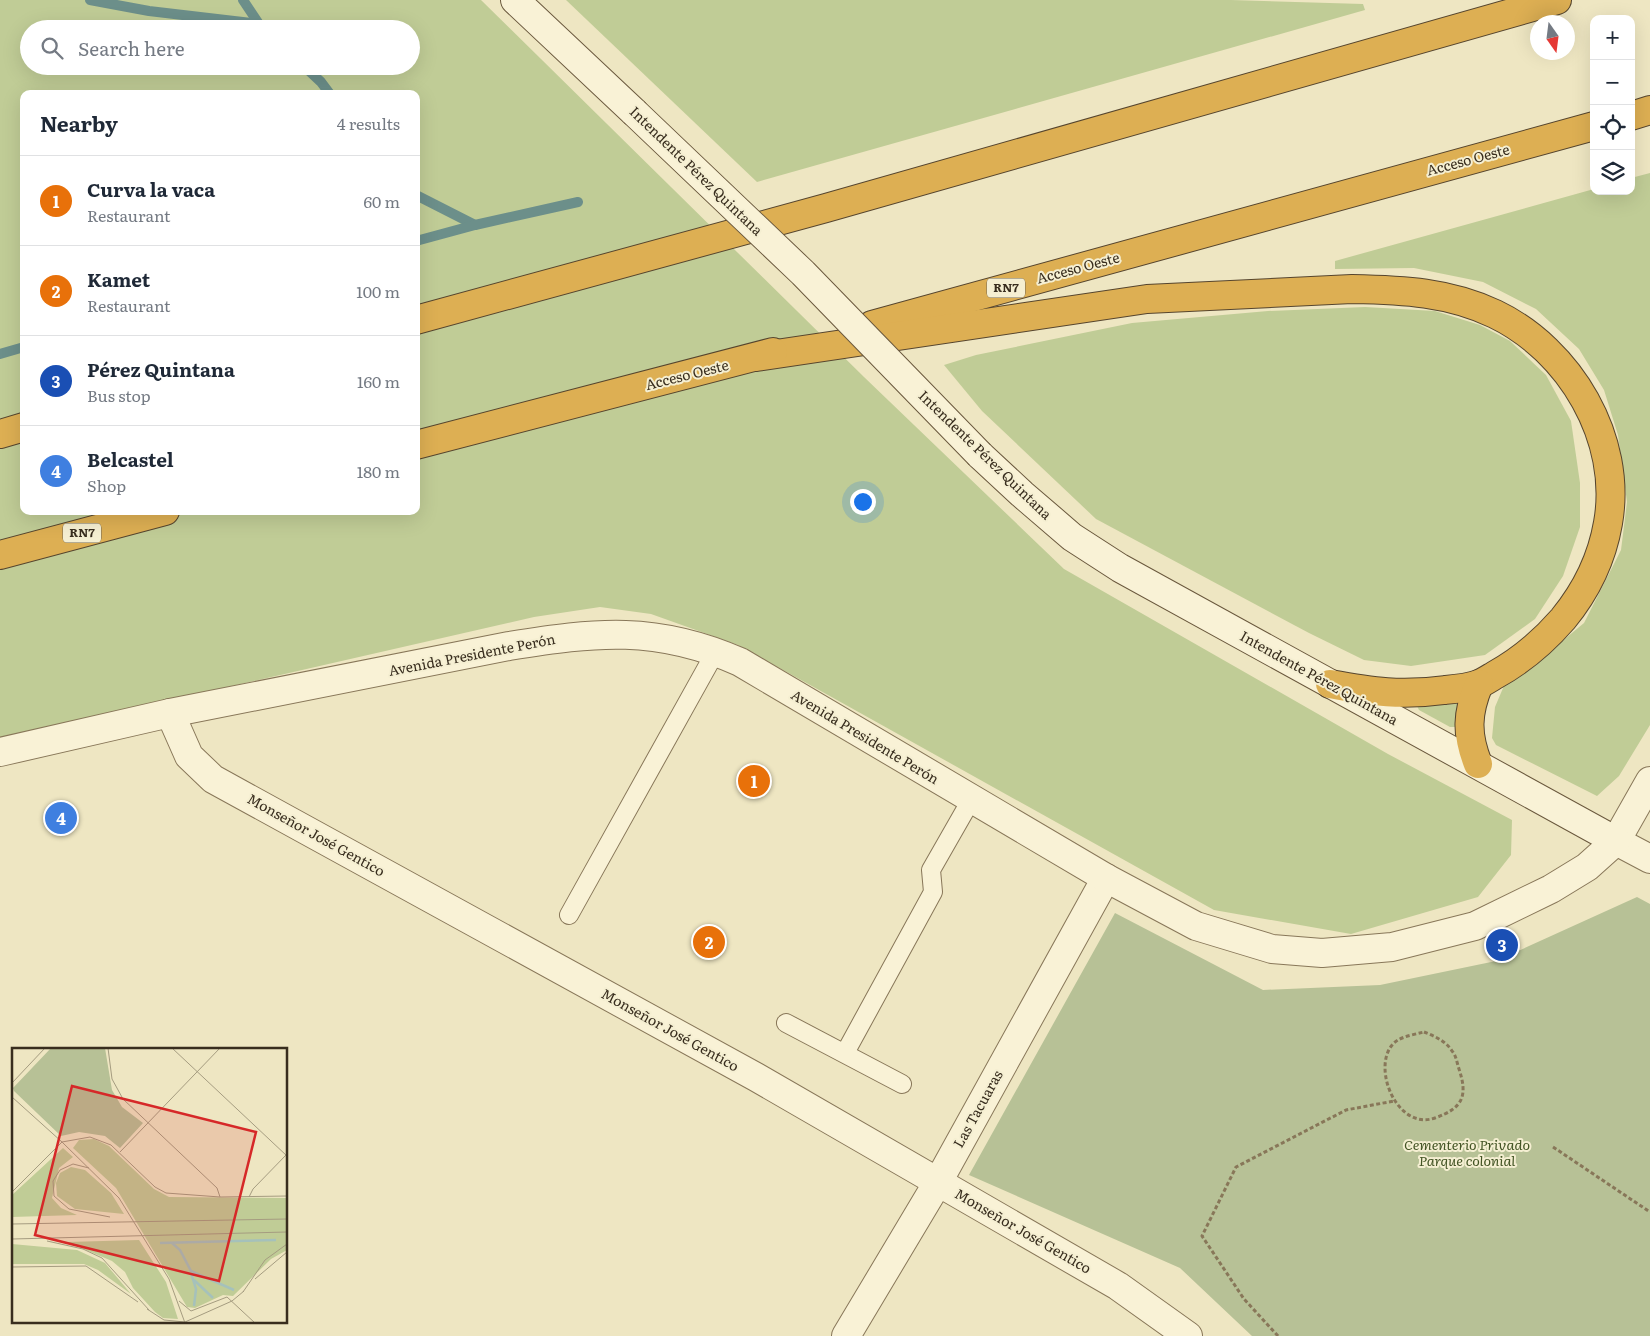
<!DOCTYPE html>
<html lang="en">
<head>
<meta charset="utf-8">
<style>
	:root { --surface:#fff; --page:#f2f2f3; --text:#1f2937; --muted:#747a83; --line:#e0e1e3; --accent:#973429 }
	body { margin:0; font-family:Literata,serif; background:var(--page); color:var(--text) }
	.controls { position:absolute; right:15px; top:15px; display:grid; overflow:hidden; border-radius:10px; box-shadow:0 5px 20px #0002 }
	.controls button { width:45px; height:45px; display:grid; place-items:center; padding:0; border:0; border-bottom:1px solid var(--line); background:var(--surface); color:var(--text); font:25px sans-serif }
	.compass { position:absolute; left:1530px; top:15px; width:45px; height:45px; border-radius:50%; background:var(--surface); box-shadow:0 5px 20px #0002; rotate:166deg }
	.you { position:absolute; left:862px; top:501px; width:18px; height:18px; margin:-12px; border:4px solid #fff; border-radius:50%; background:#1a73e8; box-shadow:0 0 0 8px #1a73e833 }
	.badge { display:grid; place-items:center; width:32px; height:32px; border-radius:50%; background:var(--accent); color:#fff; font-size:16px; font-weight:700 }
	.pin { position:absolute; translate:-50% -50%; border:2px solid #fff; box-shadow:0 1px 5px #0006 }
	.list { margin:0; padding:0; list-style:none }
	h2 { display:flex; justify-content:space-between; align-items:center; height:65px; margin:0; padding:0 20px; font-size:21px }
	h2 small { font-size:16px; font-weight:400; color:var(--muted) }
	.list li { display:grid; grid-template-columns:32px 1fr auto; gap:15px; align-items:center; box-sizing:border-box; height:90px; padding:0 20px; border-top:1px solid var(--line) }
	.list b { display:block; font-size:19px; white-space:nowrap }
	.list p { margin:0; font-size:16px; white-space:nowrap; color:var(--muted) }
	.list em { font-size:16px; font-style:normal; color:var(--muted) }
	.icon { flex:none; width:28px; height:28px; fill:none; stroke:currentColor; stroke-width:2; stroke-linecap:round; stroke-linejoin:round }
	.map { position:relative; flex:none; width:1650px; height:1336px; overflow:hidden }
	.search { position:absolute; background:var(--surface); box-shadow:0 5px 20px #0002; left:20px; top:20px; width:400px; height:55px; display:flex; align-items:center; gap:12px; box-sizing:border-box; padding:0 18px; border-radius:28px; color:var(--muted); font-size:19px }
	.panel { position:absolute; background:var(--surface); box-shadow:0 5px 20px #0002; left:20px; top:90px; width:400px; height:425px; border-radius:10px }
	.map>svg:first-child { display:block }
	.green { fill:#c0cc96; fill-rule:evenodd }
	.cemetery { fill:#b7c196 }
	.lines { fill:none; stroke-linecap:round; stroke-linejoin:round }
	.stream { stroke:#6c8f8a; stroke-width:10 }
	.service-casing { stroke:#887759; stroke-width:20 }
	.minor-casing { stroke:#887759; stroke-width:30 }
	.tertiary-casing { stroke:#887759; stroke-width:30 }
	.secondary-casing { stroke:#6a583d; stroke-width:30 }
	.motorway-casing { stroke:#56452e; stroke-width:30 }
	.path { stroke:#887759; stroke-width:3; stroke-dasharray:4 2.5; stroke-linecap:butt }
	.service { stroke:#f9f2d6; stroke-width:18 }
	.minor { stroke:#f9f2d6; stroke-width:28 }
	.tertiary { stroke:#f9f2d6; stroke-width:28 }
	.secondary { stroke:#f9f2d6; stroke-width:28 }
	.motorway { stroke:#ddaf53; stroke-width:28 }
	.secondary-bridge-casing { stroke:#6a583d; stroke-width:30; stroke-linecap:butt }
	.secondary-bridge { stroke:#f9f2d6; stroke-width:28 }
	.labels { text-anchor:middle; stroke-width:4; stroke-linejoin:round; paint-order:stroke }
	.shield { fill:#f5efd2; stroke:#716754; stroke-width:1 }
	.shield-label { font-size:12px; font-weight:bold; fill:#382d1e }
	.street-label { font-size:14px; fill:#382d1e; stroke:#f5efd2 }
	.park-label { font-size:14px; font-style:italic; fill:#435424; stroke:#f5efd2 }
	.inset-river { fill:none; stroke:#a5c1bb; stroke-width:2.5 }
	.inset-road { fill:none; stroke:#a59c80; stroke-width:1 }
	.view { fill:#d62828; fill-opacity:0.15; stroke:#d62828; stroke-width:2.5 }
	.inset-edge { fill:none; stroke:#382d1e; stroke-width:2.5 }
</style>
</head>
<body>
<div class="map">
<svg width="1650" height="1336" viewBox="0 0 1650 1336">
	<rect width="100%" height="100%" fill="#eee6c2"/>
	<g class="green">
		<path d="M0 0H481L864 377 1064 569 1388 754 1512 820 1511 855 1478 897 1351 934 1214 910 738 645 651 614 600 607 534 617 0 739ZM29 29H411V66H29ZM24 94H416V511H24Z"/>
		<polygon points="566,0 1231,0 1363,4 1365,10 757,182"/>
		<polygon points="1650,173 1650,725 1619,776 1597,796 1496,745 1492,738 1495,707 1506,681 1543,657 1584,623 1621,550 1627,502 1618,435 1604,390 1579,349 1536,309 1483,282 1414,268 1335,269 1335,261 1594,189 1594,191 1631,191 1631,178"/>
		<polygon points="1365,307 1435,311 1480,325 1510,341 1546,375 1571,421 1580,483 1580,527 1563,576 1535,619 1485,655 1411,666 1364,660 1309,633 1096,519 982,411 944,365 976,355 1132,323 1268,311"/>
		<polygon points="1463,696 1456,727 1450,727 1419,710 1416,704"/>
	</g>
	<polygon class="cemetery" points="1637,897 1650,904 1650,1336 1252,1336 1180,1268 969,1175 1115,913 1263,990 1380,985 1496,961"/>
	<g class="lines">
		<g class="stream">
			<polyline points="90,0 149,11 259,24 264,29"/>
			<polyline points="243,0 259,24"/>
			<polyline points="304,66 321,82 330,94"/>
			<polyline points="416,195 475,225"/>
			<polyline points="416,241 475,225 578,202"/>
			<polyline points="0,354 24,347"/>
		</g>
		<g class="service-casing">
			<g id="service">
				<polyline points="569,915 716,651"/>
				<polyline points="786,1023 902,1084"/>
				<polyline points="845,1053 933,892 931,870 971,800"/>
			</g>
		</g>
		<g class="minor-casing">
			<g id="minor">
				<polyline points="170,713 189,756 213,779 756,1077 1118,1286 1188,1336"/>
				<polyline points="1616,841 1650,859"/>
				<polyline points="846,1336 938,1182 1106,878"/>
			</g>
		</g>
		<g class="tertiary-casing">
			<path id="tertiary" d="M0 752 170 713 509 646C596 632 656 625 740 662L1106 878 1196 926 1272 949 1322 953 1392 947 1475 926 1551 889 1587 867 1616 841 1650 781"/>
		</g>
		<g class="secondary-casing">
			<g id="secondary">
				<polyline points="515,0 634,112"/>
				<polyline points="980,455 1022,494 1072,537 1120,568 1616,841"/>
			</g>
		</g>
		<g class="motorway-casing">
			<g id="motorway">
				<polyline points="1631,116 1650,110"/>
				<polyline points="416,320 826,208 1557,0"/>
				<polyline points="872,325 1594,126"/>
				<path d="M756 357 1147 299 1352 289C1403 290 1449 292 1495 314 1570 350 1623 439 1608 523 1602 558 1586 591 1563 619 1543 642 1522 660 1495 675 1490 678 1484 682 1479 684 1468 688 1456 689 1445 690 1401 696 1373 692 1330 684"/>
				<polyline points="0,434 24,427"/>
				<polyline points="416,445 773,352"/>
				<polyline points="0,555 165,511"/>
				<path d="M1478 764C1466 734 1467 713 1479 684"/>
			</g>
		</g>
		<g class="path">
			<path d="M1424 1032C1434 1036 1446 1041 1452 1051 1456 1055 1457 1063 1459 1069 1468 1096 1463 1108 1435 1118 1394 1132 1368 1058 1398 1040 1405 1036 1416 1034 1424 1032Z"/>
			<polyline points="1553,1147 1650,1212"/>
			<polyline points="1278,1336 1244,1299 1202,1236 1236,1167 1346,1110 1394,1101"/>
		</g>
		<use href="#service" class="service"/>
		<use href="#minor" class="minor"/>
		<use href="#tertiary" class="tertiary"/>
		<use href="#secondary" class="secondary"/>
		<use href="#motorway" class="motorway"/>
		<g class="secondary-bridge-casing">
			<polyline id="secondary-bridge" points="634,112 803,273 980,455"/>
		</g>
		<use href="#secondary-bridge" class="secondary-bridge"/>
	</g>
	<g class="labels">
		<g class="shield">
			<rect x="987" y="278.5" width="38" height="19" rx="4"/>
			<rect x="63" y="523.5" width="38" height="19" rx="4"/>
		</g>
		<g class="shield-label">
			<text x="1006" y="292">RN7</text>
			<text x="82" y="537">RN7</text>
		</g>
		<g class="street-label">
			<text transform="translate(1468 160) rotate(-15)" y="5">Acceso Oeste</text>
			<text transform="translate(696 171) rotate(44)" y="5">Intendente Pérez Quintana</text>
			<text transform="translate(1078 268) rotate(-15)" y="5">Acceso Oeste</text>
			<text transform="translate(687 375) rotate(-14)" y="5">Acceso Oeste</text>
			<text transform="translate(985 455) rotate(44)" y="5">Intendente Pérez Quintana</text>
			<text transform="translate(472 655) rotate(-11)" y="5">Avenida Presidente Perón</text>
			<text transform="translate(1319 678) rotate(29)" y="5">Intendente Pérez Quintana</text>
			<text transform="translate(865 737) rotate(31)" y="5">Avenida Presidente Perón</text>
			<text transform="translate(316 835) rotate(29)" y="5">Monseñor José Gentico</text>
			<text transform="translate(670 1030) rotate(29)" y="5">Monseñor José Gentico</text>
			<text transform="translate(978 1109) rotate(-61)" y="5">Las Tacuaras</text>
			<text transform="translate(1023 1231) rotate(30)" y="5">Monseñor José Gentico</text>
		</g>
		<g class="park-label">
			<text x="1467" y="1150">Cementerio Privado<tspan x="1467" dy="16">Parque colonial</tspan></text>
		</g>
	</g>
	<g transform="translate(12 1048)">
		<rect width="275" height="275" fill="#eee6c2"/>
		<path d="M82 91 97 98 142 141 157 149 275 150V202L259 211 221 248 211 247 183 260 175 259 104 140 61 100 67 92ZM51 100 61 109 47 120 40 150 49 160 65 167 0 169V147ZM59 119 73 122 99 145 112 166 63 161 45 148 44 135 48 125ZM127 192 154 234 166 271 151 270 143 264 121 240 113 224 100 213 55 194ZM0 196 65 202 93 215 119 246 86 222 72 216H0Z" fill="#c0cc96"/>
		<path d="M39 0H93L100 42 110 59 131 75 108 100 93 88 67 84 49 88 2 43 1 40Z" fill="#b7c196"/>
		<path class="inset-river" d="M148 195 264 192M160 195 168 202 179 223 222 242M179 225 184 241 182 258M182 232 201 250"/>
		<path class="inset-road" d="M96 0 100 31 111 51 205 140 208 149M160 0 275 108M0 35 33 0M0 49 50 94M50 94 107 150 157 231 173 275M108 104 208 0M77 120 61 116 48 122 41 133 42 148 57 161 98 169M0 144 50 94 78 89 99 97 143 139 154 145 208 149 275 148M237 149 241 141 275 106M0 176 275 171M0 191 275 184M35 193 71 201 90 210 137 262M0 219 74 218 126 254M243 231 275 204M231 244 253 212 275 196M167 253 179 263 215 249 243 275M135 261 152 272 173 274 220 253 232 243"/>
		<path class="view" d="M60 38 244 84 207 233 23 187Z"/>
		<rect width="275" height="275" class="inset-edge"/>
	</g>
</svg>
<div class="controls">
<button>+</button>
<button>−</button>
<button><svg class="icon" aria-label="locate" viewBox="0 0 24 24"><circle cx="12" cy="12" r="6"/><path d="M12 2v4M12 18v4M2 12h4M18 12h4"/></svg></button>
<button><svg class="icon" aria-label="layers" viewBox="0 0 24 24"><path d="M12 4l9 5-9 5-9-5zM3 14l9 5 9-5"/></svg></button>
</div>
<svg class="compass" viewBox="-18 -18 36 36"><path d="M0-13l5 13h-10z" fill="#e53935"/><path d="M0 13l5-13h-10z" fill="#747a83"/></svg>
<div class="you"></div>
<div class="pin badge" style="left:754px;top:781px;background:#e8710a">1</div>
<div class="pin badge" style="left:709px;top:942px;background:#e8710a">2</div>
<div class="pin badge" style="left:1502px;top:945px;background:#1a4fb4">3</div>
<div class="pin badge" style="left:61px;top:818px;background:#3f7fe0">4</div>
<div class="search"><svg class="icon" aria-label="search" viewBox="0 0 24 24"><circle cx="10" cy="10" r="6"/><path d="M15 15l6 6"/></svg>Search here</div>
<section class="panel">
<h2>Nearby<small>4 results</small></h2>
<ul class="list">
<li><span class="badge" style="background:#e8710a">1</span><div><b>Curva la vaca</b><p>Restaurant</p></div><em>60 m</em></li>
<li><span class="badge" style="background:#e8710a">2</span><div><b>Kamet</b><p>Restaurant</p></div><em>100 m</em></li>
<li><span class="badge" style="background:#1a4fb4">3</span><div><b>Pérez Quintana</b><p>Bus stop</p></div><em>160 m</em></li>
<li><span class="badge" style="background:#3f7fe0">4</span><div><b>Belcastel</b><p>Shop</p></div><em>180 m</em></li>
</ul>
</section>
</div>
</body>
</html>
